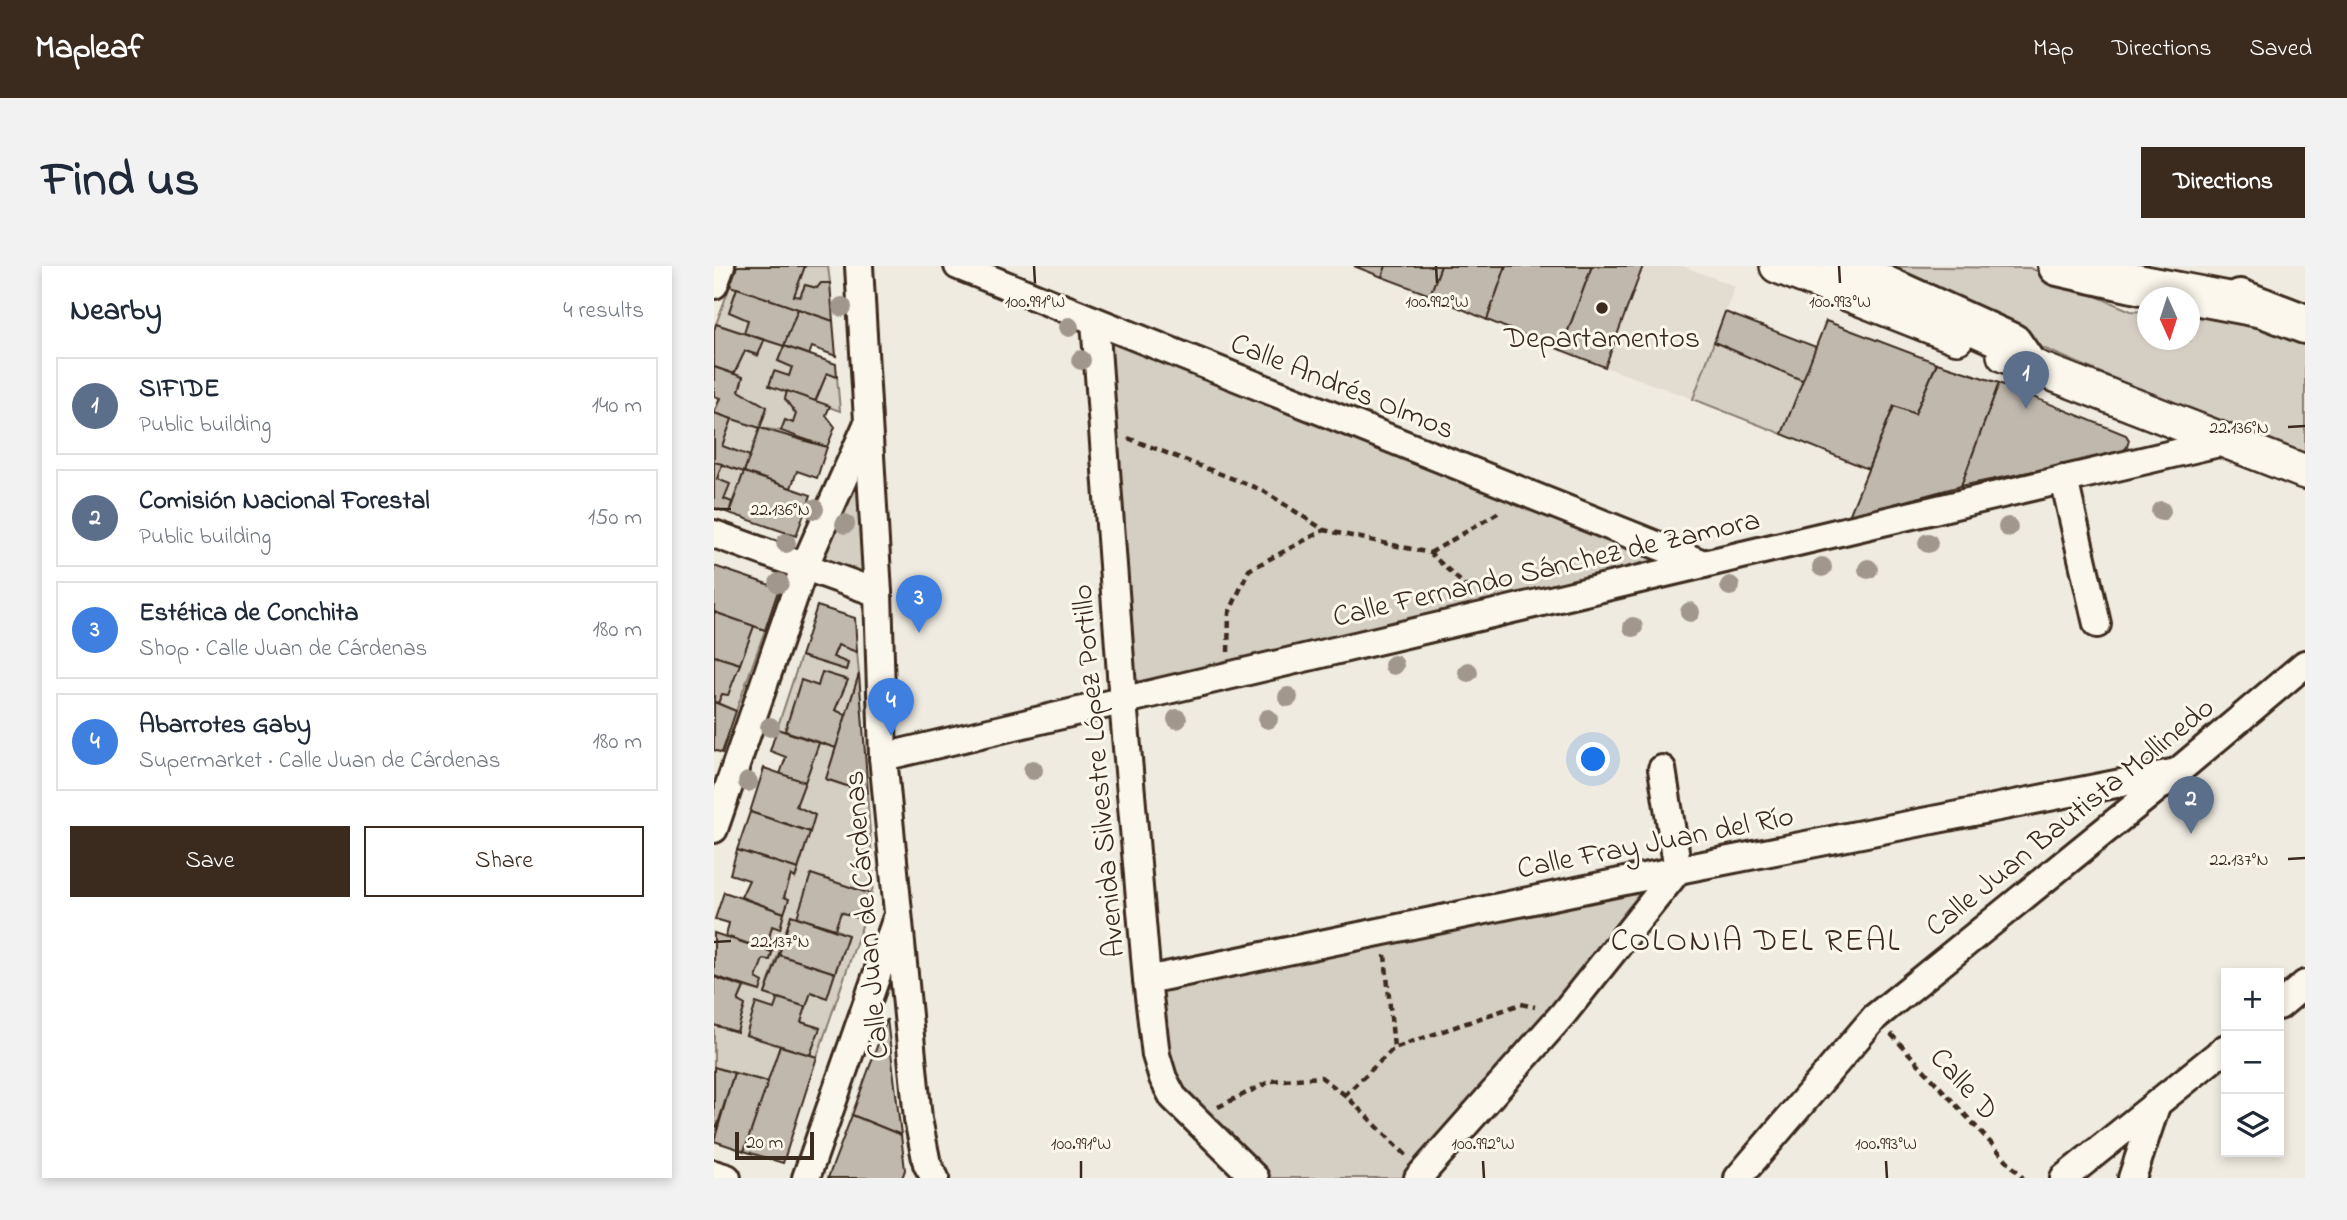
<!DOCTYPE html>
<html lang="en">
<head>
<meta charset="utf-8">
<style>
	:root { --surface:#fff; --page:#f2f2f3; --text:#1f2937; --muted:#747a83; --line:#e0e1e3; --accent:#3b2a1e }
	body { margin:0; font-family:"Indie Flower",sans-serif; background:var(--page); color:var(--text) }
	.controls { position:absolute; right:21px; bottom:21px; display:grid; overflow:hidden; border-radius:0px; box-shadow:0 4px 10px #0003 }
	.controls button { width:63px; height:63px; display:grid; place-items:center; padding:0; border:0; border-bottom:2px solid var(--line); background:var(--surface); color:var(--text); font:35px sans-serif }
	.compass { position:absolute; left:1423px; top:21px; width:63px; height:63px; border-radius:50%; background:var(--surface); box-shadow:0 4px 10px #0003; rotate:177deg }
	.scale { position:absolute; left:21px; bottom:18px; width:79px; box-sizing:border-box; padding-left:7px; border:4px solid #3b2a1e; border-top:0; font-size:19px; line-height:24px; white-space:nowrap; color:#3b2a1e; -webkit-text-stroke:5px #fbf7ec; paint-order:stroke }
	.you { position:absolute; left:880px; top:494px; width:24px; height:24px; margin:-18px; border:5px solid #fff; border-radius:50%; background:#1a73e8; box-shadow:0 0 0 10px #1a73e833 }
	.badge { display:grid; place-items:center; width:46px; height:46px; border-radius:50%; background:var(--accent); color:#fff; font-size:23px; font-weight:700 }
	.pin { position:absolute; translate:-50% -58px; filter:drop-shadow(0 2px 4px #0008) }
	.pin::after { content:''; position:absolute; top:37px; width:24px; height:21px; background:inherit; clip-path:polygon(0 0,100% 0,50% 100%) }
	.list { margin:0; padding:0; list-style:none }
	h2 { display:flex; justify-content:space-between; align-items:center; height:91px; margin:0; padding:0 28px; font-size:30px }
	h2 small { font-size:23px; font-weight:400; color:var(--muted) }
	.list li { display:grid; grid-template-columns:46px 1fr auto; gap:21px; align-items:center; box-sizing:border-box; height:98px; margin:0 14px 14px; padding:0 14px; border:2px solid var(--line); border-radius:0px }
	.list b { display:block; font-size:26px; white-space:nowrap }
	.list p { margin:0; font-size:23px; white-space:nowrap; color:var(--muted) }
	.list em { font-size:23px; font-style:normal; color:var(--muted) }
	.actions { display:flex; gap:14px; padding:21px 28px }
	.actions a { flex:1; padding:16px 0; border:2px solid var(--accent); border-radius:0px; text-align:center; font-size:24px; color:var(--accent) }
	.actions .main { background:var(--accent); color:#fff }
	.icon { flex:none; width:38px; height:38px; fill:none; stroke:currentColor; stroke-width:2; stroke-linecap:round; stroke-linejoin:round }
	.map { position:relative; flex:none; width:1591px; height:912px; overflow:hidden; border-radius:0px }
	header { display:flex; align-items:center; gap:42px; box-sizing:border-box; height:98px; padding:0 35px; background:var(--accent); color:#fff }
	header strong { font-size:33px }
	nav { display:flex; gap:38px; margin-inline-start:auto; font-size:24px }
	.intro { display:flex; align-items:center; justify-content:space-between; box-sizing:border-box; height:168px; padding:0 42px }
	h1 { margin:0; font-size:49px }
	.button { padding:18px 32px; border-radius:0px; background:var(--accent); color:#fff; font-size:24px; font-weight:700 }
	main { display:flex; gap:42px; padding:0 42px }
	aside { flex:1; background:var(--surface); border-radius:0px; box-shadow:0 4px 10px #0003 }
	.map>svg:first-child { display:block }
	.built { fill:#e2dcd1 }
	.green { fill:#d5cec3; stroke:#887c70; stroke-width:2 }
	.building { fill:#c0b8ad; stroke:#3b2a1e; stroke-width:2 }
	.lines { fill:none; stroke-linecap:round; stroke-linejoin:round }
	.minor-casing { stroke:#3b2a1e; stroke-width:32 }
	.major-casing { stroke:#3b2a1e; stroke-width:38 }
	.highway-casing { stroke:#3b2a1e; stroke-width:44 }
	.path { stroke:#3b2a1e; stroke-width:4.5; stroke-dasharray:7 5; stroke-linecap:butt }
	.minor { stroke:#fbf7ec; stroke-width:26 }
	.major { stroke:#fbf7ec; stroke-width:33 }
	.highway { stroke:#fbf7ec; stroke-width:38 }
	.tree { fill:#a2978c }
	.ticks { fill:none; stroke:#3b2a1e; stroke-width:2.5 }
	.poi-dot { fill:#3b2a1e; stroke:#fbf7ec; stroke-width:2.5 }
	.labels { text-anchor:middle; stroke-width:6; stroke-linejoin:round; paint-order:stroke }
	.poi-label { font-size:30px; fill:#3b2a1e; stroke:#fbf7ec }
	.street-label { font-size:30px; fill:#3b2a1e; stroke:#fbf7ec }
	.neighbourhood-label { font-size:32px; letter-spacing:2px; fill:#3b2a1e; stroke:#fbf7ec }
	.ticks-label { font-size:18px; text-anchor:middle; fill:#3b2a1e; stroke:#fbf7ec; stroke-width:6; stroke-linejoin:round; paint-order:stroke }
</style>
</head>
<body>
<header>
<strong>Mapleaf</strong>
<nav><a>Map</a><a>Directions</a><a>Saved</a></nav>
</header>
<div class="intro"><h1>Find us</h1><a class="button">Directions</a></div>
<main>
<aside>
<h2>Nearby<small>4 results</small></h2>
<ul class="list">
<li><span class="badge" style="background:#5c6f8a">1</span><div><b>SIFIDE</b><p>Public building</p></div><em>140 m</em></li>
<li><span class="badge" style="background:#5c6f8a">2</span><div><b>Comisión Nacional Forestal</b><p>Public building</p></div><em>150 m</em></li>
<li><span class="badge" style="background:#3f7fe0">3</span><div><b>Estética de Conchita</b><p>Shop · Calle Juan de Cárdenas</p></div><em>180 m</em></li>
<li><span class="badge" style="background:#3f7fe0">4</span><div><b>Abarrotes Gaby</b><p>Supermarket · Calle Juan de Cárdenas</p></div><em>180 m</em></li>
</ul>
<div class="actions"><a class="main">Save</a><a>Share</a></div>
</aside>
<div class="map">
<svg width="1591" height="912" viewBox="0 0 1591 912">
	<rect width="100%" height="100%" fill="#f0ebe0"/>
	<filter id="ink" filterUnits="userSpaceOnUse"><feTurbulence type="fractalNoise" baseFrequency=".0143" numOctaves="2"/><feDisplacementMap in="SourceGraphic" scale="14" xChannelSelector="R" yChannelSelector="G"/><feConvolveMatrix kernelMatrix="1 2 1 2 8 2 1 2 1" color-interpolation-filters="sRGB"/></filter>
	<g filter="url(#ink)">
		<polygon class="built" points="929,0 968,0 1021,20 979,133 891,101"/>
		<g class="green">
			<polygon points="91,0 114,0 116,17 107,17 103,22 91,19 86,31 80,30"/>
			<polygon points="1137,0 1316,2 1417,45 1433,46 1434,74 1476,74 1476,50 1532,55 1591,78 1591,191 1516,162"/>
			<polygon points="16,20 23,22 15,46 34,54 30,67 2,58"/>
			<polygon points="381,55 990,298 409,435"/>
			<polygon points="50,74 70,80 64,95 78,101 75,110 60,106 55,119 73,125 71,133 82,148 79,157 71,154 67,165 46,162 36,190 8,180 18,153 46,162 53,141 25,125 29,112 20,108 31,85 44,90"/>
			<polygon points="1000,76 1090,115 1068,168 979,133"/>
			<polygon points="113,107 123,111 126,145 101,136"/>
			<polygon points="155,155 164,327 91,299"/>
			<polygon points="8,198 30,206 18,236 10,233 15,218 3,213"/>
			<polygon points="40,360 51,364 22,445 4,437 8,428 14,429"/>
			<polygon points="124,379 143,386 145,408 132,449 121,444 133,414 108,407 104,420 87,414 71,465 63,463 87,390 132,404 134,397 119,391"/>
			<polygon points="105,477 122,482 112,513 153,527 160,618 157,628 83,651 77,650 51,727 64,732 60,743 32,769 66,780 54,816 0,801 0,759 23,766 31,740 24,735 30,721 46,725 42,712 49,693 56,694 62,676 55,672 58,660 66,662 74,634 70,631 77,609 82,611 101,549 82,540"/>
			<polygon points="964,604 704,912 541,912 459,831 433,714"/>
			<polygon points="127,646 150,654 103,791 96,789 106,762 87,756 97,726 113,731 134,669 121,663"/>
		</g>
		<g class="building">
			<polygon points="23,0 91,0 80,30 86,31 91,19 103,22 107,17 116,17 119,55 16,20"/>
			<polygon points="640,0 672,0 668,11"/>
			<polygon points="672,0 727,0 716,29 668,11"/>
			<polygon points="727,0 792,0 773,54 716,29"/>
			<polygon points="792,0 878,0 847,84 773,54"/>
			<polygon points="878,0 929,0 891,101 847,84"/>
			<polygon points="23,22 84,43 70,80 30,67 34,54 15,46"/>
			<polygon points="84,43 119,55 122,90 98,81 95,89 70,80"/>
			<polygon points="1011,46 1102,81 1090,115 1000,76"/>
			<polygon points="1112,55 1223,97 1201,148 1180,140 1154,203 1068,168"/>
			<polygon points="2,58 50,74 44,89 31,85 20,108 0,101 0,64"/>
			<polygon points="70,80 122,98 123,111 113,107 101,136 55,120 60,105 75,110 78,101 64,95"/>
			<polygon points="1223,97 1285,117 1247,220 1135,250 1180,140 1201,148"/>
			<polygon points="0,101 29,111 25,125 53,141 46,162 0,147 6,132 0,130"/>
			<polygon points="1285,117 1412,169 1415,174 1413,181 1407,187 1397,189 1247,220"/>
			<polygon points="73,125 116,140 112,149 121,161 113,181 67,165 71,154 79,157 82,148 71,133"/>
			<polygon points="0,147 18,153 8,180 36,190 30,206 0,196"/>
			<polygon points="46,162 113,181 103,212 83,205 77,222 30,206"/>
			<polygon points="0,196 8,198 3,213 16,218 10,233 18,236 15,247 0,242"/>
			<polygon points="30,206 97,229 82,270 15,247"/>
			<polygon points="0,300 65,322 51,364 0,346"/>
			<polygon points="103,340 141,352 143,386 124,379 119,391 134,397 132,404 87,390"/>
			<polygon points="0,346 40,360 26,398 0,390"/>
			<polygon points="0,390 26,398 14,429 8,428 4,437 0,436"/>
			<polygon points="108,406 134,414 121,444 132,449 122,482 71,465 87,414 104,420"/>
			<polygon points="145,408 154,527 112,513"/>
			<polygon points="0,436 22,445 8,487 0,484"/>
			<polygon points="63,463 105,477 91,516 66,508 72,491 56,485"/>
			<polygon points="50,502 91,516 82,540 101,549 96,566 36,546"/>
			<polygon points="36,546 96,566 84,603 23,584"/>
			<polygon points="23,584 84,603 81,612 77,609 70,631 75,633 70,647 27,631 35,614 16,608"/>
			<polygon points="97,608 157,628 150,654 127,646 121,663 83,651"/>
			<polygon points="10,626 70,647 66,663 58,660 55,672 62,675 58,686 12,670 15,657 1,653"/>
			<polygon points="77,649 134,669 121,707 65,689"/>
			<polygon points="0,667 58,686 56,694 49,693 42,712 49,716 46,725 0,710"/>
			<polygon points="65,689 121,707 113,732 97,726 92,741 51,728"/>
			<polygon points="0,711 30,721 24,735 31,739 23,766 0,759"/>
			<polygon points="64,732 92,741 87,756 106,762 96,789 32,769 42,737 60,743"/>
			<polygon points="173,753 187,869 138,849"/>
			<polygon points="66,780 103,791 69,897 30,885"/>
			<polygon points="0,801 20,807 3,861 0,860"/>
			<polygon points="20,807 54,816 30,885 0,875"/>
			<polygon points="138,849 187,869 191,904 188,912 114,912"/>
		</g>
		<g class="lines">
			<g class="minor-casing">
				<g id="minor">
					<polyline points="145,0 164,327 169,491 204,853 213,898 221,912"/>
					<polyline points="244,0 990,298"/>
					<polyline points="0,19 7,0"/>
					<polyline points="381,55 409,435 433,714 442,789 449,812 459,831 541,912"/>
					<polyline points="1350,213 1383,358"/>
					<polyline points="0,268 164,327"/>
					<polyline points="169,491 1509,176"/>
					<polyline points="0,563 91,299 153,159"/>
					<polyline points="433,714 964,604 1463,506"/>
					<polyline points="1565,740 1591,718"/>
					<polyline points="0,908 13,912"/>
					<polyline points="92,912 182,654"/>
					<polyline points="704,912 849,748 964,604 948,503"/>
					<polyline points="1024,912 1161,751 1463,506 1591,398"/>
					<polyline points="1350,912 1512,782"/>
					<polyline points="1418,912 1442,840"/>
				</g>
			</g>
			<g class="major-casing">
				<g id="major">
					<polyline points="1063,0 1243,71"/>
					<polyline points="1290,89 1591,206"/>
				</g>
			</g>
			<g class="highway-casing">
				<g id="highway">
					<polyline points="1128,0 1298,77 1313,99"/>
					<polyline points="1344,0 1428,19 1549,42"/>
					<polyline points="1526,33 1591,58"/>
				</g>
			</g>
			<g class="path">
				<polyline points="414,172 548,224 610,264 716,287 758,326"/>
				<polyline points="716,287 787,245"/>
				<polyline points="514,386 515,347 535,304 610,264"/>
				<polyline points="671,689 680,782"/>
				<polyline points="1177,768 1309,912"/>
				<polyline points="504,841 557,815 607,811 631,829"/>
				<polyline points="692,889 631,829 680,782 807,738 821,741"/>
			</g>
			<use href="#minor" class="minor"/>
			<use href="#major" class="major"/>
			<use href="#highway" class="highway"/>
		</g>
		<g class="tree">
			<circle cx="128" cy="41" r="10"/>
			<circle cx="355" cy="61" r="10"/>
			<circle cx="367" cy="94" r="10"/>
			<circle cx="100" cy="243" r="10"/>
			<circle cx="1447" cy="245" r="10"/>
			<circle cx="131" cy="258" r="10"/>
			<circle cx="1294" cy="261" r="10"/>
			<circle cx="72" cy="277" r="10"/>
			<circle cx="1214" cy="277" r="10"/>
			<circle cx="1108" cy="301" r="10"/>
			<circle cx="1154" cy="303" r="10"/>
			<circle cx="65" cy="317" r="10"/>
			<circle cx="1016" cy="320" r="10"/>
			<circle cx="976" cy="346" r="10"/>
			<circle cx="919" cy="361" r="10"/>
			<circle cx="680" cy="399" r="10"/>
			<circle cx="754" cy="406" r="10"/>
			<circle cx="574" cy="431" r="10"/>
			<circle cx="463" cy="453" r="10"/>
			<circle cx="554" cy="453" r="10"/>
			<circle cx="56" cy="461" r="10"/>
			<circle cx="319" cy="504" r="10"/>
			<circle cx="34" cy="516" r="10"/>
		</g>
	</g>
	<path class="ticks" d="M320 0 321 17M722 0 723 17M1125 0 1126 17M1574 161 1591 160M0 243H17M1574 593 1591 592M0 676 17 675M367 895V912M769 895 770 912M1172 895 1173 912"/>
	<circle class="poi-dot" cx="888" cy="42" r="7"/>
	<g class="labels">
		<g class="poi-label">
			<text x="888" y="81">Departamentos</text>
		</g>
		<g class="street-label">
			<text transform="translate(629 119) rotate(22)" y="10">Calle Andrés Olmos</text>
			<text transform="translate(832 301) rotate(-13)" y="10">Calle Fernando Sánchez de Zamora</text>
			<text transform="translate(383 505) rotate(-95)" y="10">Avenida Silvestre López Portillo</text>
			<text transform="translate(1355 550) rotate(-39)" y="10">Calle Juan Bautista Mollinedo</text>
			<text transform="translate(941 575) rotate(-11)" y="10">Calle Fray Juan del Río</text>
			<text transform="translate(151 649) rotate(-95)" y="10">Calle Juan de Cárdenas</text>
			<text transform="translate(1251 817) rotate(48)" y="10">Calle D</text>
		</g>
		<g class="neighbourhood-label">
			<text x="1042" y="684">COLONIA DEL REAL</text>
		</g>
	</g>
	<g class="ticks-label">
		<text x="321" y="41">100.991°W</text>
		<text x="723" y="41">100.992°W</text>
		<text x="1126" y="41">100.993°W</text>
		<text x="1525" y="167">22.136°N</text>
		<text x="66" y="249">22.136°N</text>
		<text x="1525" y="599">22.137°N</text>
		<text x="66" y="681">22.137°N</text>
		<text x="367" y="883">100.991°W</text>
		<text x="769" y="883">100.992°W</text>
		<text x="1172" y="883">100.993°W</text>
	</g>
</svg>
<div class="controls">
<button>+</button>
<button>−</button>
<button><svg class="icon" aria-label="layers" viewBox="0 0 24 24"><path d="M12 4l9 5-9 5-9-5zM3 14l9 5 9-5"/></svg></button>
</div>
<svg class="compass" viewBox="-18 -18 36 36"><path d="M0-13l5 13h-10z" fill="#e53935"/><path d="M0 13l5-13h-10z" fill="#747a83"/></svg>
<div class="scale">20 m</div>
<div class="you"></div>
<div class="pin badge" style="left:1312px;top:143px;background:#5c6f8a">1</div>
<div class="pin badge" style="left:1477px;top:568px;background:#5c6f8a">2</div>
<div class="pin badge" style="left:205px;top:367px;background:#3f7fe0">3</div>
<div class="pin badge" style="left:177px;top:470px;background:#3f7fe0">4</div>
</div>
</main>
</body>
</html>
